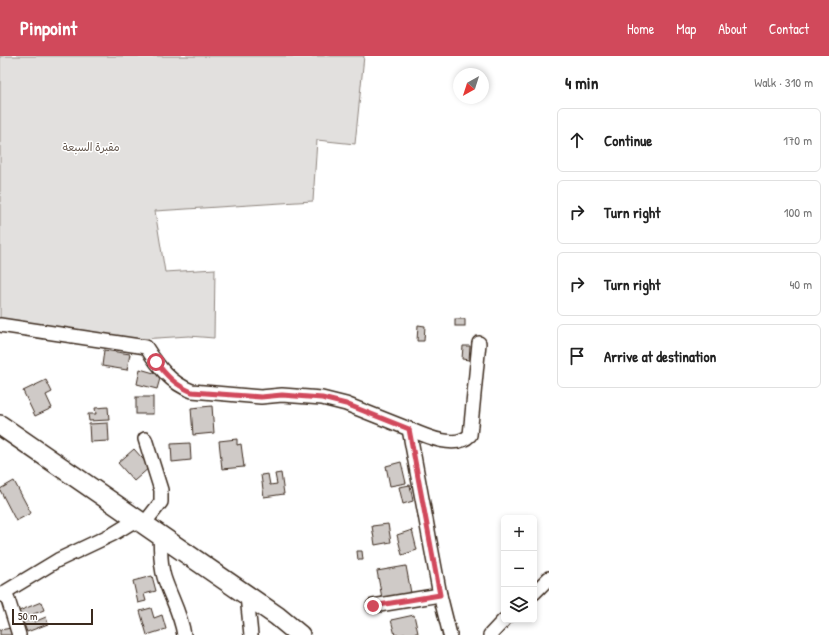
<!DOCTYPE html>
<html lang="en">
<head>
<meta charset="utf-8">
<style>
	:root { --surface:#fff; --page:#f2f2f2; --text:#222; --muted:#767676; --line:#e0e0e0; --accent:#d1495b }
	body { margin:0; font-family:"Patrick Hand","Playpen Sans Arabic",sans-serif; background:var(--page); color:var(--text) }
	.controls { position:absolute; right:12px; bottom:12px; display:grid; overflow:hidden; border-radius:6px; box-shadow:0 2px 6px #0003 }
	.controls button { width:36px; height:36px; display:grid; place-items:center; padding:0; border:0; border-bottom:1px solid var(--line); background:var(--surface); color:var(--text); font:20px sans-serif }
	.compass { position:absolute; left:453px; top:12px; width:36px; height:36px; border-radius:50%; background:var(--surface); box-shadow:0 2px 6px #0003; rotate:219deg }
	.scale { position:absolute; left:12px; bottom:10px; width:81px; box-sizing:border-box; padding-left:4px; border:2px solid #3b2a1e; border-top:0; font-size:11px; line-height:14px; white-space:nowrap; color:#3b2a1e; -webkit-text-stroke:3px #fff; paint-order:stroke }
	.stop { position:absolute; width:12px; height:12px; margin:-9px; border:3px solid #d1495b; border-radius:50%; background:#fff }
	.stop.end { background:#d1495b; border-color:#fff; box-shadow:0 1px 4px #0008 }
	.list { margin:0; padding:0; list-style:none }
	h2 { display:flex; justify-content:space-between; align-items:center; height:52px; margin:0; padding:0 16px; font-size:17px }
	h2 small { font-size:13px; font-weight:400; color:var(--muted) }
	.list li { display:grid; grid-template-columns:26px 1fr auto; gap:12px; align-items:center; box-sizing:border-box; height:64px; margin:0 8px 8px; padding:0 8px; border:1px solid var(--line); border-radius:6px }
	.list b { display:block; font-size:15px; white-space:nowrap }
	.list em { font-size:13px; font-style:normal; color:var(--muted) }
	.icon { flex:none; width:22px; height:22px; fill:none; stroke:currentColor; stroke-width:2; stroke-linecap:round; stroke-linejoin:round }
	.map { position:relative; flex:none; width:549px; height:579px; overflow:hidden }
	header { display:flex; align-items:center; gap:24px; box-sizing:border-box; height:56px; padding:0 20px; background:var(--accent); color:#fff }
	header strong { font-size:19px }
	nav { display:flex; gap:22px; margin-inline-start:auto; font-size:14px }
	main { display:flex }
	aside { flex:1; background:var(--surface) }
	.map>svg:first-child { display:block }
	.green { fill:#e2e0de; stroke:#8e857e }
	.building { fill:#cfcac7; stroke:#3b2a1e }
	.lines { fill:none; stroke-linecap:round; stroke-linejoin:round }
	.street-casing { stroke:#3b2a1e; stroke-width:16 }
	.secondary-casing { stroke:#3b2a1e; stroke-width:22 }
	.street { stroke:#fff; stroke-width:13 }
	.secondary { stroke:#fff; stroke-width:19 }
	.route { stroke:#d1495b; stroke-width:5 }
	.labels { text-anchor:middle; stroke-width:3; stroke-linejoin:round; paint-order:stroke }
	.park-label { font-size:11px; fill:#65584e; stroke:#fff }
</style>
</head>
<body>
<header>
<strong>Pinpoint</strong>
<nav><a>Home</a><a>Map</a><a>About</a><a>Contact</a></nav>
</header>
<main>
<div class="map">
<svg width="549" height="579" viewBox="0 0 549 579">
	<rect width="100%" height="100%" fill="#fff"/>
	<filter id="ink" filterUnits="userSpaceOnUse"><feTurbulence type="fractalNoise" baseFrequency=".025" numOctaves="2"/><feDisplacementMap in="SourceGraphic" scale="8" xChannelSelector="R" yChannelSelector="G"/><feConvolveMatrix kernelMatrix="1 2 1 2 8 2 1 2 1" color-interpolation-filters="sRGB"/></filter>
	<g filter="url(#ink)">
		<polygon class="green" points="0,0 364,0 355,88 317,84 313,145 155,155 165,216 215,213 214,282 189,280 141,283 0,266"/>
		<g class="building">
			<rect x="455" y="263" width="10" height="7"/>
			<polygon points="418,269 425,270 424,285 417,285"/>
			<polygon points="463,290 470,290 469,304 462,303"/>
			<polygon points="104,294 130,298 127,314 102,310"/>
			<polygon points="140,313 161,319 157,333 137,328"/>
			<polygon points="46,324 52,336 46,339 52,352 35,360 23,335"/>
			<rect x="136" y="341" width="17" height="17"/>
			<polygon points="212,350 214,377 193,379 191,352"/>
			<polygon points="108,351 109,364 89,365 88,358 96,358 95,352"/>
			<polygon points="108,367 109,385 90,386 89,368"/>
			<polygon points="237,383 237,389 241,388 244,411 222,413 219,385"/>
			<polygon points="190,387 191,404 172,406 171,388"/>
			<polygon points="134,393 150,411 134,425 118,407"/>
			<polygon points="401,406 406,427 390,430 386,410"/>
			<polygon points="281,417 284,438 264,441 261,419 268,418 270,429 277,428 275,418"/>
			<polygon points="14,425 31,457 16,465 0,434 0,433"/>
			<polygon points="410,429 413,445 403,448 399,431"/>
			<polygon points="388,468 391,486 375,489 372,470"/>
			<polygon points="412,474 417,494 402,499 397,479"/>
			<polygon points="357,495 362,495 363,504 358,504"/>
			<polygon points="406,510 411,537 382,542 377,515"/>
			<polygon points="152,520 156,535 144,538 146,545 138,547 133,525"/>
			<polygon points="41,546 44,554 31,559 34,566 46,561 48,568 27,576 19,555"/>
			<polygon points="151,552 154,562 162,559 166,573 147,579 140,555"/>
			<polygon points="414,559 418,577 395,579 391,564"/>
			<polygon points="11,572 13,579 0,579 0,574"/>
		</g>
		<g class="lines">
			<g class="street-casing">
				<g id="street">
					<path d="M0 269 146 291C158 310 170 327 192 335L261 341 282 339 322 342 346 348 409 373 440 539 450 579"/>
					<path d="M409 373C425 380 456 394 470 379L479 287"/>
					<polyline points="143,469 161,446 161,434 145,383"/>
					<path d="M160 481C161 494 160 508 164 521 170 540 181 558 184 579"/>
					<polyline points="6,537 19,579"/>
					<polyline points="534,537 549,522"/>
					<polyline points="0,539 58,504 113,478 136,464"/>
					<polyline points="247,540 251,579"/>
					<polyline points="373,550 440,539"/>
					<polyline points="490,579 504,564"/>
				</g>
			</g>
			<g class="secondary-casing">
				<polyline id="secondary" points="0,369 277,560 300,579"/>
			</g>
			<use href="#street" class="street"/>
			<use href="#secondary" class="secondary"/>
		</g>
	</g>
	<g class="lines" filter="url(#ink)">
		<path class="route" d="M156 306C166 319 175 329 192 336L261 341 282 339 322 342 346 348 409 373 440 539 373 550"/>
	</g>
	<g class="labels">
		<g class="park-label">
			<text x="91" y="95">مقبرة السبعة</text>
		</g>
	</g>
</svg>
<div class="controls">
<button>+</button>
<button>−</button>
<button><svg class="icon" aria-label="layers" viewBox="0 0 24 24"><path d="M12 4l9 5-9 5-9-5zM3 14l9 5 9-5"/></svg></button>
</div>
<svg class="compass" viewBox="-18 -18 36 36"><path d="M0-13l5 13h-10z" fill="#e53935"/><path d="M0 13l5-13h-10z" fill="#767676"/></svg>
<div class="scale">50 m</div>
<div class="stop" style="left:156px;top:306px"></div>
<div class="stop end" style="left:373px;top:550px"></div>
</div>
<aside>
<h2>4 min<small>Walk · 310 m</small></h2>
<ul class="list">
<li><svg class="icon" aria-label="ahead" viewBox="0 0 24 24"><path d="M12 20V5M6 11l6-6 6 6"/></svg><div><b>Continue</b></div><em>170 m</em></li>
<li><svg class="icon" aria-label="right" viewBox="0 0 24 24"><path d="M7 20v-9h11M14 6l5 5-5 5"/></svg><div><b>Turn right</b></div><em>100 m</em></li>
<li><svg class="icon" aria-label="right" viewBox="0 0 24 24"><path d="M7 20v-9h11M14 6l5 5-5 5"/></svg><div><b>Turn right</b></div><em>40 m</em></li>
<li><svg class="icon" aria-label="arrive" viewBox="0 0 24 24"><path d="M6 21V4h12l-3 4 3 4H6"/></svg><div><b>Arrive at destination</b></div></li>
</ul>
</aside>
</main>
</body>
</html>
